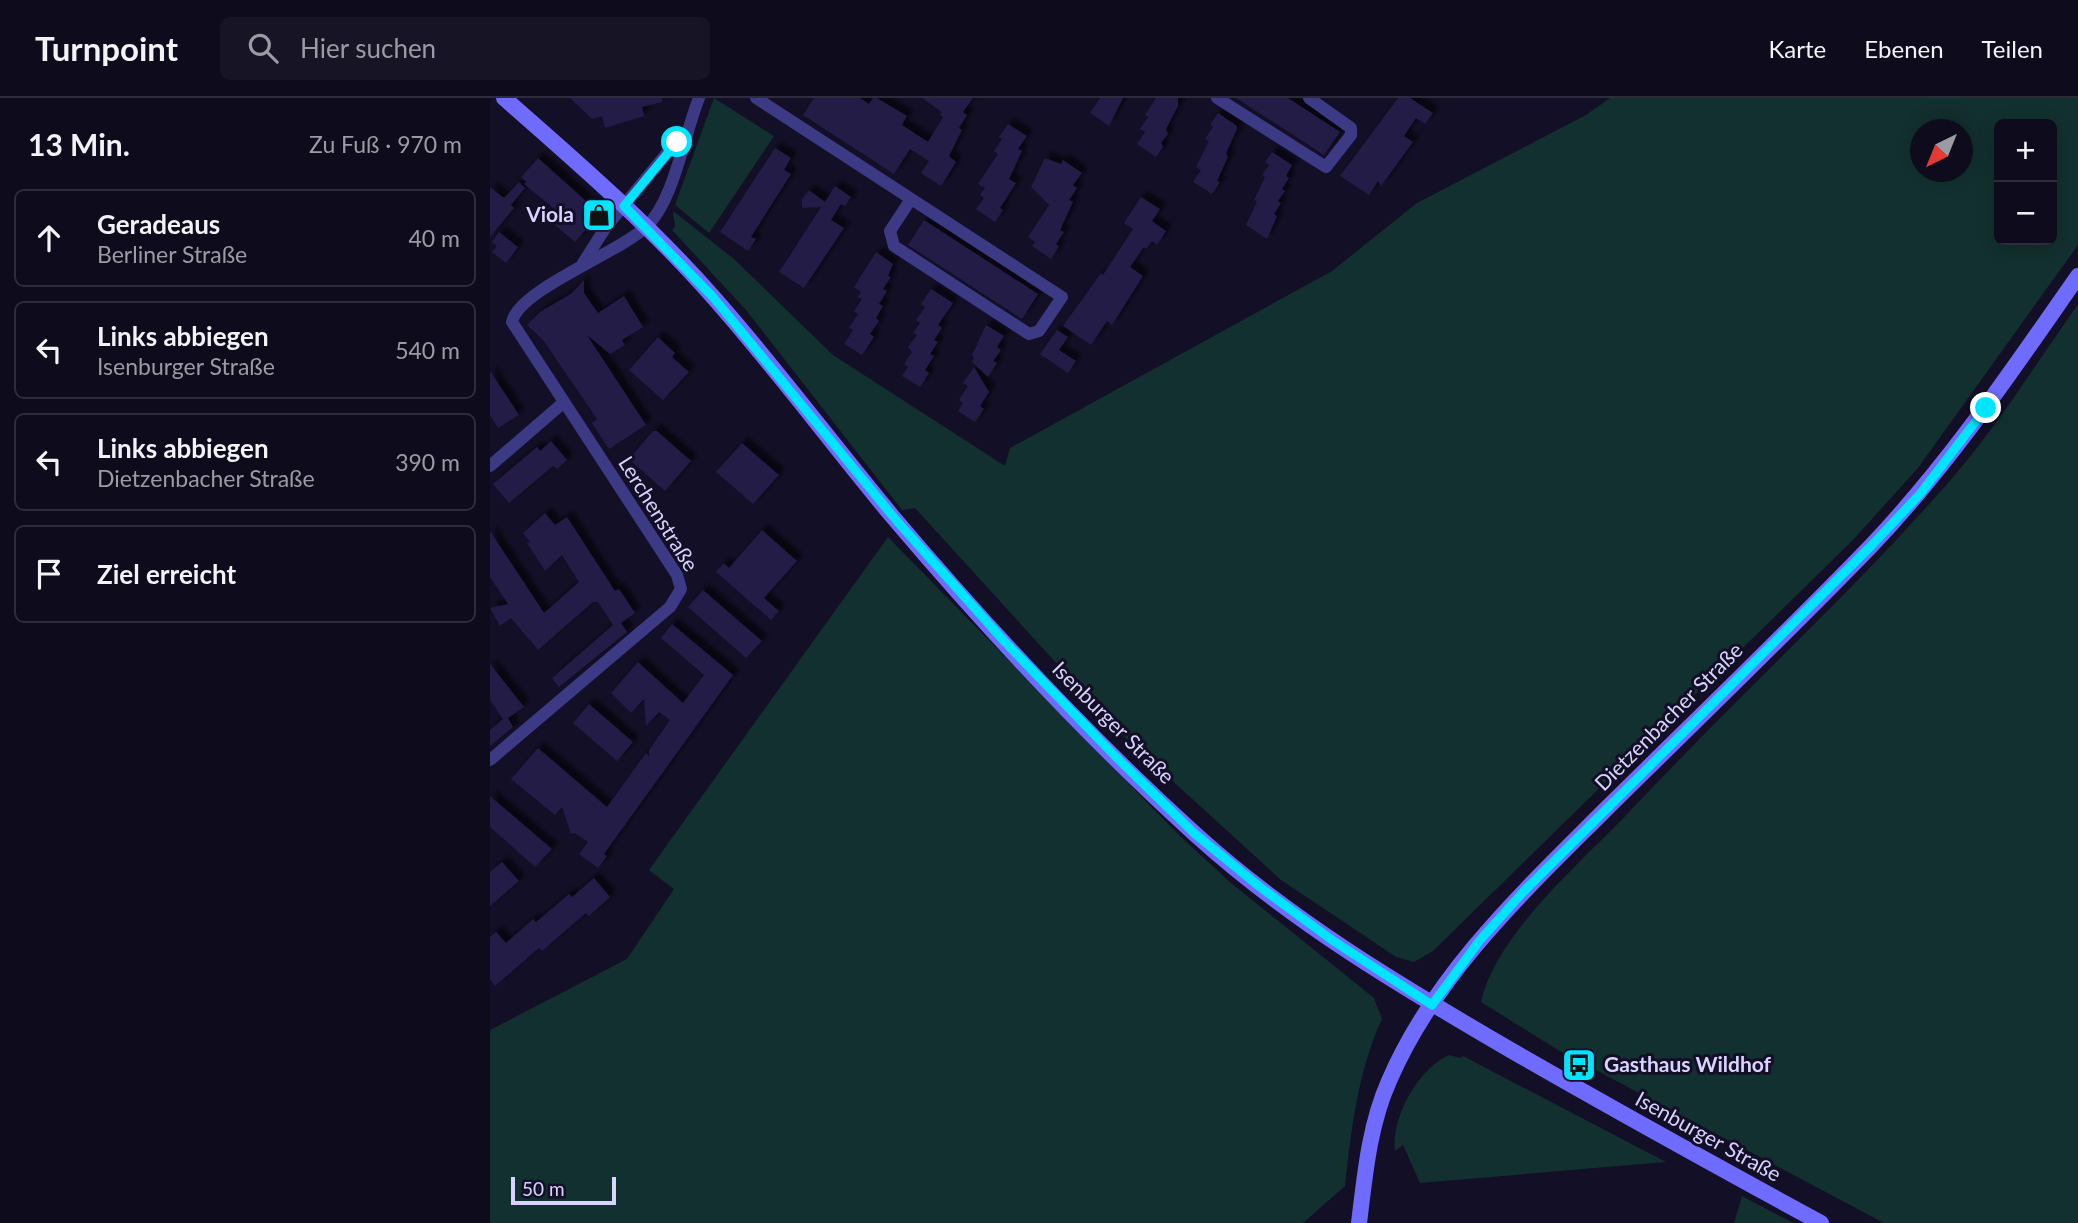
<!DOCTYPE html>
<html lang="de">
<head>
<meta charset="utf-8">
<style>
	:root { --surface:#0e0b1c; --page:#171425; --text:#f1f3f6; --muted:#9b9ba3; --line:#2e2b3b }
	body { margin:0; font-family:Lato,sans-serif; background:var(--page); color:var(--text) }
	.controls { position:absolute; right:21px; top:21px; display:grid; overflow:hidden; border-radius:10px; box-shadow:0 4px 18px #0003 }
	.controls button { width:63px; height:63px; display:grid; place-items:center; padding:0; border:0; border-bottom:2px solid var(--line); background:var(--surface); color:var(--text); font:35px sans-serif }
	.compass { position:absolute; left:1420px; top:21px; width:63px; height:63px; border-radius:50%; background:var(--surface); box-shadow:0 4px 18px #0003; rotate:223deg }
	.scale { position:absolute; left:21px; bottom:18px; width:105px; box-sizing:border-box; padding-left:7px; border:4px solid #d9d4ff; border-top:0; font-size:19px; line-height:24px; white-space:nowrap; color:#d9d4ff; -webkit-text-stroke:5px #130f26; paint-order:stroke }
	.stop { position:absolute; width:21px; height:21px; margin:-16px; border:5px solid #00e5ff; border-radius:50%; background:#fff }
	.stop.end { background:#00e5ff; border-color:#fff; box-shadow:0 2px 7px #0008 }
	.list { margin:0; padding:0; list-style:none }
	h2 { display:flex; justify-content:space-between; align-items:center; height:91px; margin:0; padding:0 28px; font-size:30px }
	h2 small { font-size:23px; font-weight:400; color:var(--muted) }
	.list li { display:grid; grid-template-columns:46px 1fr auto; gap:21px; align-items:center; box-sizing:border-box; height:98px; margin:0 14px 14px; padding:0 14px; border:2px solid var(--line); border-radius:10px }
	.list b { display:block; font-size:26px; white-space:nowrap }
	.list p { margin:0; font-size:23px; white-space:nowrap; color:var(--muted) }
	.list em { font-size:23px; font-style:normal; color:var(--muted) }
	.icon { flex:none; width:38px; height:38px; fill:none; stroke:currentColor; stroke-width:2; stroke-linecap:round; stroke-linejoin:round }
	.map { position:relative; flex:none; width:1588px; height:1125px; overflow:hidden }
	header { display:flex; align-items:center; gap:42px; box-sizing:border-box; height:98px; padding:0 35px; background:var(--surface); border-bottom:2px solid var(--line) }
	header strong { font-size:33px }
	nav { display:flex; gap:38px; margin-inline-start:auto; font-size:24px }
	.search { width:490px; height:63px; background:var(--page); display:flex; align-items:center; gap:18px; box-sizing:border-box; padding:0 24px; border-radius:10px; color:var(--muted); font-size:26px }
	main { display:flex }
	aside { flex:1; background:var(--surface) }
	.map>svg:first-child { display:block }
	.green { fill:#12302f; fill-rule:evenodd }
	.building { fill:#241b47; filter:url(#shadow) }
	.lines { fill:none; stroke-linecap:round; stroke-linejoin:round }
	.minor { stroke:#3d3a85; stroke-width:12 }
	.secondary { stroke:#6f6bff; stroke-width:16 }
	.route { stroke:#00e5ff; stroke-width:9 }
	.labels { text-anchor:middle; stroke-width:6; stroke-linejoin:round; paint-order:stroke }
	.poi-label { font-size:21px; font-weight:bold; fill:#d9d4ff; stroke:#130f26; text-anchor:end }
	.street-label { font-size:21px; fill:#d9d4ff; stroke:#130f26 }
</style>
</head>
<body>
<header>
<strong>Turnpoint</strong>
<div class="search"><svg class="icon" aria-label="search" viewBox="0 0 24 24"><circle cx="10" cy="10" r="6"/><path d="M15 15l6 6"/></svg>Hier suchen</div>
<nav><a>Karte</a><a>Ebenen</a><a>Teilen</a></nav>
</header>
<main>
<aside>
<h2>13 Min.<small>Zu Fuß · 970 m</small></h2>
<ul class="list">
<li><svg class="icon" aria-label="ahead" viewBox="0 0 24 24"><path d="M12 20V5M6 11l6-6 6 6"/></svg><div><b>Geradeaus</b><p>Berliner Straße</p></div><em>40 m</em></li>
<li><svg class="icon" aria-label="left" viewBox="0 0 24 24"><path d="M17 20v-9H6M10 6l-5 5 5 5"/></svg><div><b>Links abbiegen</b><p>Isenburger Straße</p></div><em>540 m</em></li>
<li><svg class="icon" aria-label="left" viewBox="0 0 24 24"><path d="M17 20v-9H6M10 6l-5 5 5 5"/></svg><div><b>Links abbiegen</b><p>Dietzenbacher Straße</p></div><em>390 m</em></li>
<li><svg class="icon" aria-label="arrive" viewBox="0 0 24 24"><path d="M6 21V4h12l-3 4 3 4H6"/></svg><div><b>Ziel erreicht</b></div></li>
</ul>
</aside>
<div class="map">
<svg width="1588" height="1125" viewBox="0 0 1588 1125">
	<defs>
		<filter id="shadow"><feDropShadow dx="6" dy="-6" stdDeviation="2" flood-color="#0009"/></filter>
	</defs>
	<rect width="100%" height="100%" fill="#130f26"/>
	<g class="green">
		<polygon points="224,0 284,38 219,135 185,107"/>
		<path d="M1120 0H1588V147L1428 370 1363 442 943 853 924 864 906 859 791 782 629 634 425 410 412 412 256 212 182 132 185 129 183 113 244 161 343 257 515 368 520 350 842 173 927 105 1096 17ZM1509 26H1562V142H1509ZM1430 32H1472V74H1430Z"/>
		<path d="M1588 206V1125H1394L1068 952 991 904C1006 835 1094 762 1142 711 1245 601 1358 499 1458 385 1506 330 1546 266 1588 206Z"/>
		<path d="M398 439 691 739 741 785 884 900 892 921C868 973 861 1032 855 1088L813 1125H0V932L137 861 184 791 159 772Z"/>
		<path d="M959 957 971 960 973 958 1176 1064 930 1085 913 1047 905 1053C901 1019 928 971 959 957Z"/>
		<polygon points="1252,1098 1303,1125 1244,1125"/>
	</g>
	<g class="building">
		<polygon points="80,0 172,0 172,4 152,9 154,18 115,30 112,18 102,21"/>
		<polygon points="324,0 370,0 379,6 383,0 387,0 417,18 412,27 438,44 453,19 450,17 452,14 432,0 483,0 473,14 477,17 469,30 472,32 459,58 466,64 451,88 431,75 439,63 420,51 404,76 313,17"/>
		<polygon points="610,0 633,0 619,28 600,15"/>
		<polygon points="666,0 688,0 688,8 676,31 678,36 671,45 673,49 666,59 647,46 655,34 650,31 658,19 655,17"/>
		<polygon points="746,0 798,0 850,34 834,57"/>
		<polygon points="908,0 920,0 943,15 935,26 926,20 914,38 923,44 891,88 888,83 879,97 850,78"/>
		<polygon points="728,15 747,28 747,31 736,55 738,59 727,83 730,84 722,96 703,84 711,72 706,69 719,43 715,41 723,29 720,27"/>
		<polygon points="518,26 537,38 528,51 532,53 519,81 526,85 510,110 513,112 505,124 486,111 494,100 490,97 495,90 488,86 508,56 504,53 512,41 509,39"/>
		<polygon points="285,50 301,60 294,72 301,76 261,139 266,141 258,153 230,134"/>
		<polygon points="782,54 802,67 796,78 799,80 792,91 795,93 788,103 791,105 784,116 787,118 777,141 756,127 767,104 764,102 775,79 772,77 779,67 775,64"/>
		<polygon points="48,60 105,111 103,114 107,118 85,144 65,127 73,118 34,86 36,84 31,79"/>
		<polygon points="555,60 571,66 573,62 592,75 583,87 587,90 579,102 583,104 570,132 574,134 566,146 569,148 561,161 542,148 545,144 538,139 559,107 541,89"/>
		<polygon points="29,84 35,90 21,107 24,110 0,139 0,89 14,100"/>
		<polygon points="345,88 361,99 355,108 351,106 341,122 354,130 314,190 289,174 331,109 312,110 312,101 319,92 335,104"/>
		<polygon points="651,99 670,111 662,123 676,133 667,147 662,143 656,151 654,149 640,169 653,178 622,227 617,223 601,247 573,228 611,175 613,177 643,131 634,125"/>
		<polygon points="434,122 548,196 532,221 418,147"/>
		<polygon points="9,134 28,149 16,165 2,154 7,148 2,144"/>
		<polygon points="386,154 403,166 398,178 401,179 393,191 397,193 389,206 393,208 386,220 389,223 380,236 384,239 372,257 354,246 363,232 359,230 368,216 364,213 372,201 368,199 371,194 364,189"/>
		<polygon points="94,182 94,195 108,215 134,198 153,229 132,242 135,247 120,256 97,237 156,327 119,351 102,325 107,321 53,242 37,227 50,214 82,195"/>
		<polygon points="441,191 463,205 448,227 452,230 444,242 448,244 440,256 444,258 435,272 439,275 430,289 412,278 418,269 414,266 422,254 418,249 427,237 423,235 430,225 426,222 435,209 431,206"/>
		<polygon points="496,227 514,238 507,249 511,252 503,263 507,265 498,279 482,264 484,260 482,257"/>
		<polygon points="567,232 578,239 569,252 586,263 578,275 550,256"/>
		<polygon points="168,239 185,255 182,259 199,274 173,302 139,272"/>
		<polygon points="484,269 499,294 490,308 494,311 485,324 468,313 473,305 469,302 478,288 473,285"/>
		<polygon points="0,273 29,317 8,330 0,317"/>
		<polygon points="163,333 167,333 201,363 175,393 139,361"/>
		<polygon points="61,343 77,362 67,371 63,368 19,405 3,386 47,349 50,353"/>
		<polygon points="252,345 289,377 263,406 226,374"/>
		<polygon points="55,415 65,427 77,419 125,493 129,491 145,515 131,525 137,534 69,589 62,580 123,527 108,504 103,504 48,552 21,520 10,528 0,510 18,506 0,479 0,433 54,515 89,484 72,457 55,473 37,445 40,444 33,435"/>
		<polygon points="272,432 307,463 274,500 289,513 281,522 226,474 234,465 239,470"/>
		<polygon points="213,492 272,543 256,560 198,509"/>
		<polygon points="182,526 243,577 114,756 117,758 108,770 89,756 98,744 85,735 81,736 72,709 65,717 21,681 48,650 117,709 156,655 159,658 159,652 180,622 169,614 156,628 154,601 141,615 121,595 148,564 193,605 214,577 171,540"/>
		<polygon points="0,566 34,609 18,620 23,629 0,648 0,632 13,621 0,602"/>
		<polygon points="99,606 143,644 127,663 83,625"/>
		<polygon points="0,698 62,751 45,769 0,729"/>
		<polygon points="12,764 29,783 0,808 0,774"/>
		<polygon points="104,780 120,799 99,818 96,815 52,853 49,850 5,888 0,881 0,839 6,834 16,845 43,821 46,824 79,796 82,799"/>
	</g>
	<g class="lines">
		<g class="minor">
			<polyline points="266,0 572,199 549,233 539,236 404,148 400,133 421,101"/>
			<polyline points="727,0 836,69 861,37 861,30 819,0"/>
			<polyline points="93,165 116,129 191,38"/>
			<polyline points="0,368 73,305"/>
			<path d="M0 662 180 509 191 491 187 477 22 224C28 192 130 154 156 129 184 103 194 37 209 0"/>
		</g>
		<g class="secondary">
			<path d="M14 0C87 64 160 127 224 200 286 270 342 346 402 418 496 529 597 638 705 736 801 823 912 889 1024 954 1125 1012 1228 1069 1331 1125"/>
			<path d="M869 1125C875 1077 879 1028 899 983 945 876 1033 794 1114 713 1203 625 1294 538 1381 448 1460 365 1523 271 1588 178"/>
		</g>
	</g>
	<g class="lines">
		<polyline class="route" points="187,44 134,108 223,199 406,422 514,543 624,657 704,735 770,789 842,842 942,907 990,842 1034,793 1382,447 1430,396 1496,310"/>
	</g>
	<defs>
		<g id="shop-square" transform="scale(1.75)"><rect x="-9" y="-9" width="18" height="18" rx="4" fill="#00e5ff" stroke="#130f26"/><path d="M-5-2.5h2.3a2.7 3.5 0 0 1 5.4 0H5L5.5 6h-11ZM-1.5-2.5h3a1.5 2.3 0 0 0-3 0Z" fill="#111"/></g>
		<g id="bus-square" transform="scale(1.75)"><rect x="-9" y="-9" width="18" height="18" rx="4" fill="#00e5ff" stroke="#130f26"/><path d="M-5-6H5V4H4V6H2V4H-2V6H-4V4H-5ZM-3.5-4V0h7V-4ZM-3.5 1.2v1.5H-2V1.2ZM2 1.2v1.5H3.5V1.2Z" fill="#111"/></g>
	</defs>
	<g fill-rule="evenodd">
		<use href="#shop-square" x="109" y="117"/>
		<use href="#bus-square" x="1089" y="967"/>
	</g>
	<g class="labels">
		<g class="poi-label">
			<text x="84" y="124">Viola</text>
			<text x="1114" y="974" text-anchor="start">Gasthaus Wildhof</text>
		</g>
		<g class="street-label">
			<text transform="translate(168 416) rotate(58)" y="7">Lerchenstraße</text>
			<text transform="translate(1179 619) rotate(-45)" y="7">Dietzenbacher Straße</text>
			<text transform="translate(623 625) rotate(45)" y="7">Isenburger Straße</text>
			<text transform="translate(1218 1039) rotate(29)" y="7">Isenburger Straße</text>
		</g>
	</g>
</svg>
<div class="controls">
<button>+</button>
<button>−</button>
</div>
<svg class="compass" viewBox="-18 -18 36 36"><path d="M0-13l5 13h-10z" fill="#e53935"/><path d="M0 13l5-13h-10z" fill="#9b9ba3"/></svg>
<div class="scale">50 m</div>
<div class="stop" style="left:187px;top:44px"></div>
<div class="stop end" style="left:1496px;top:310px"></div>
</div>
</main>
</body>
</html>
